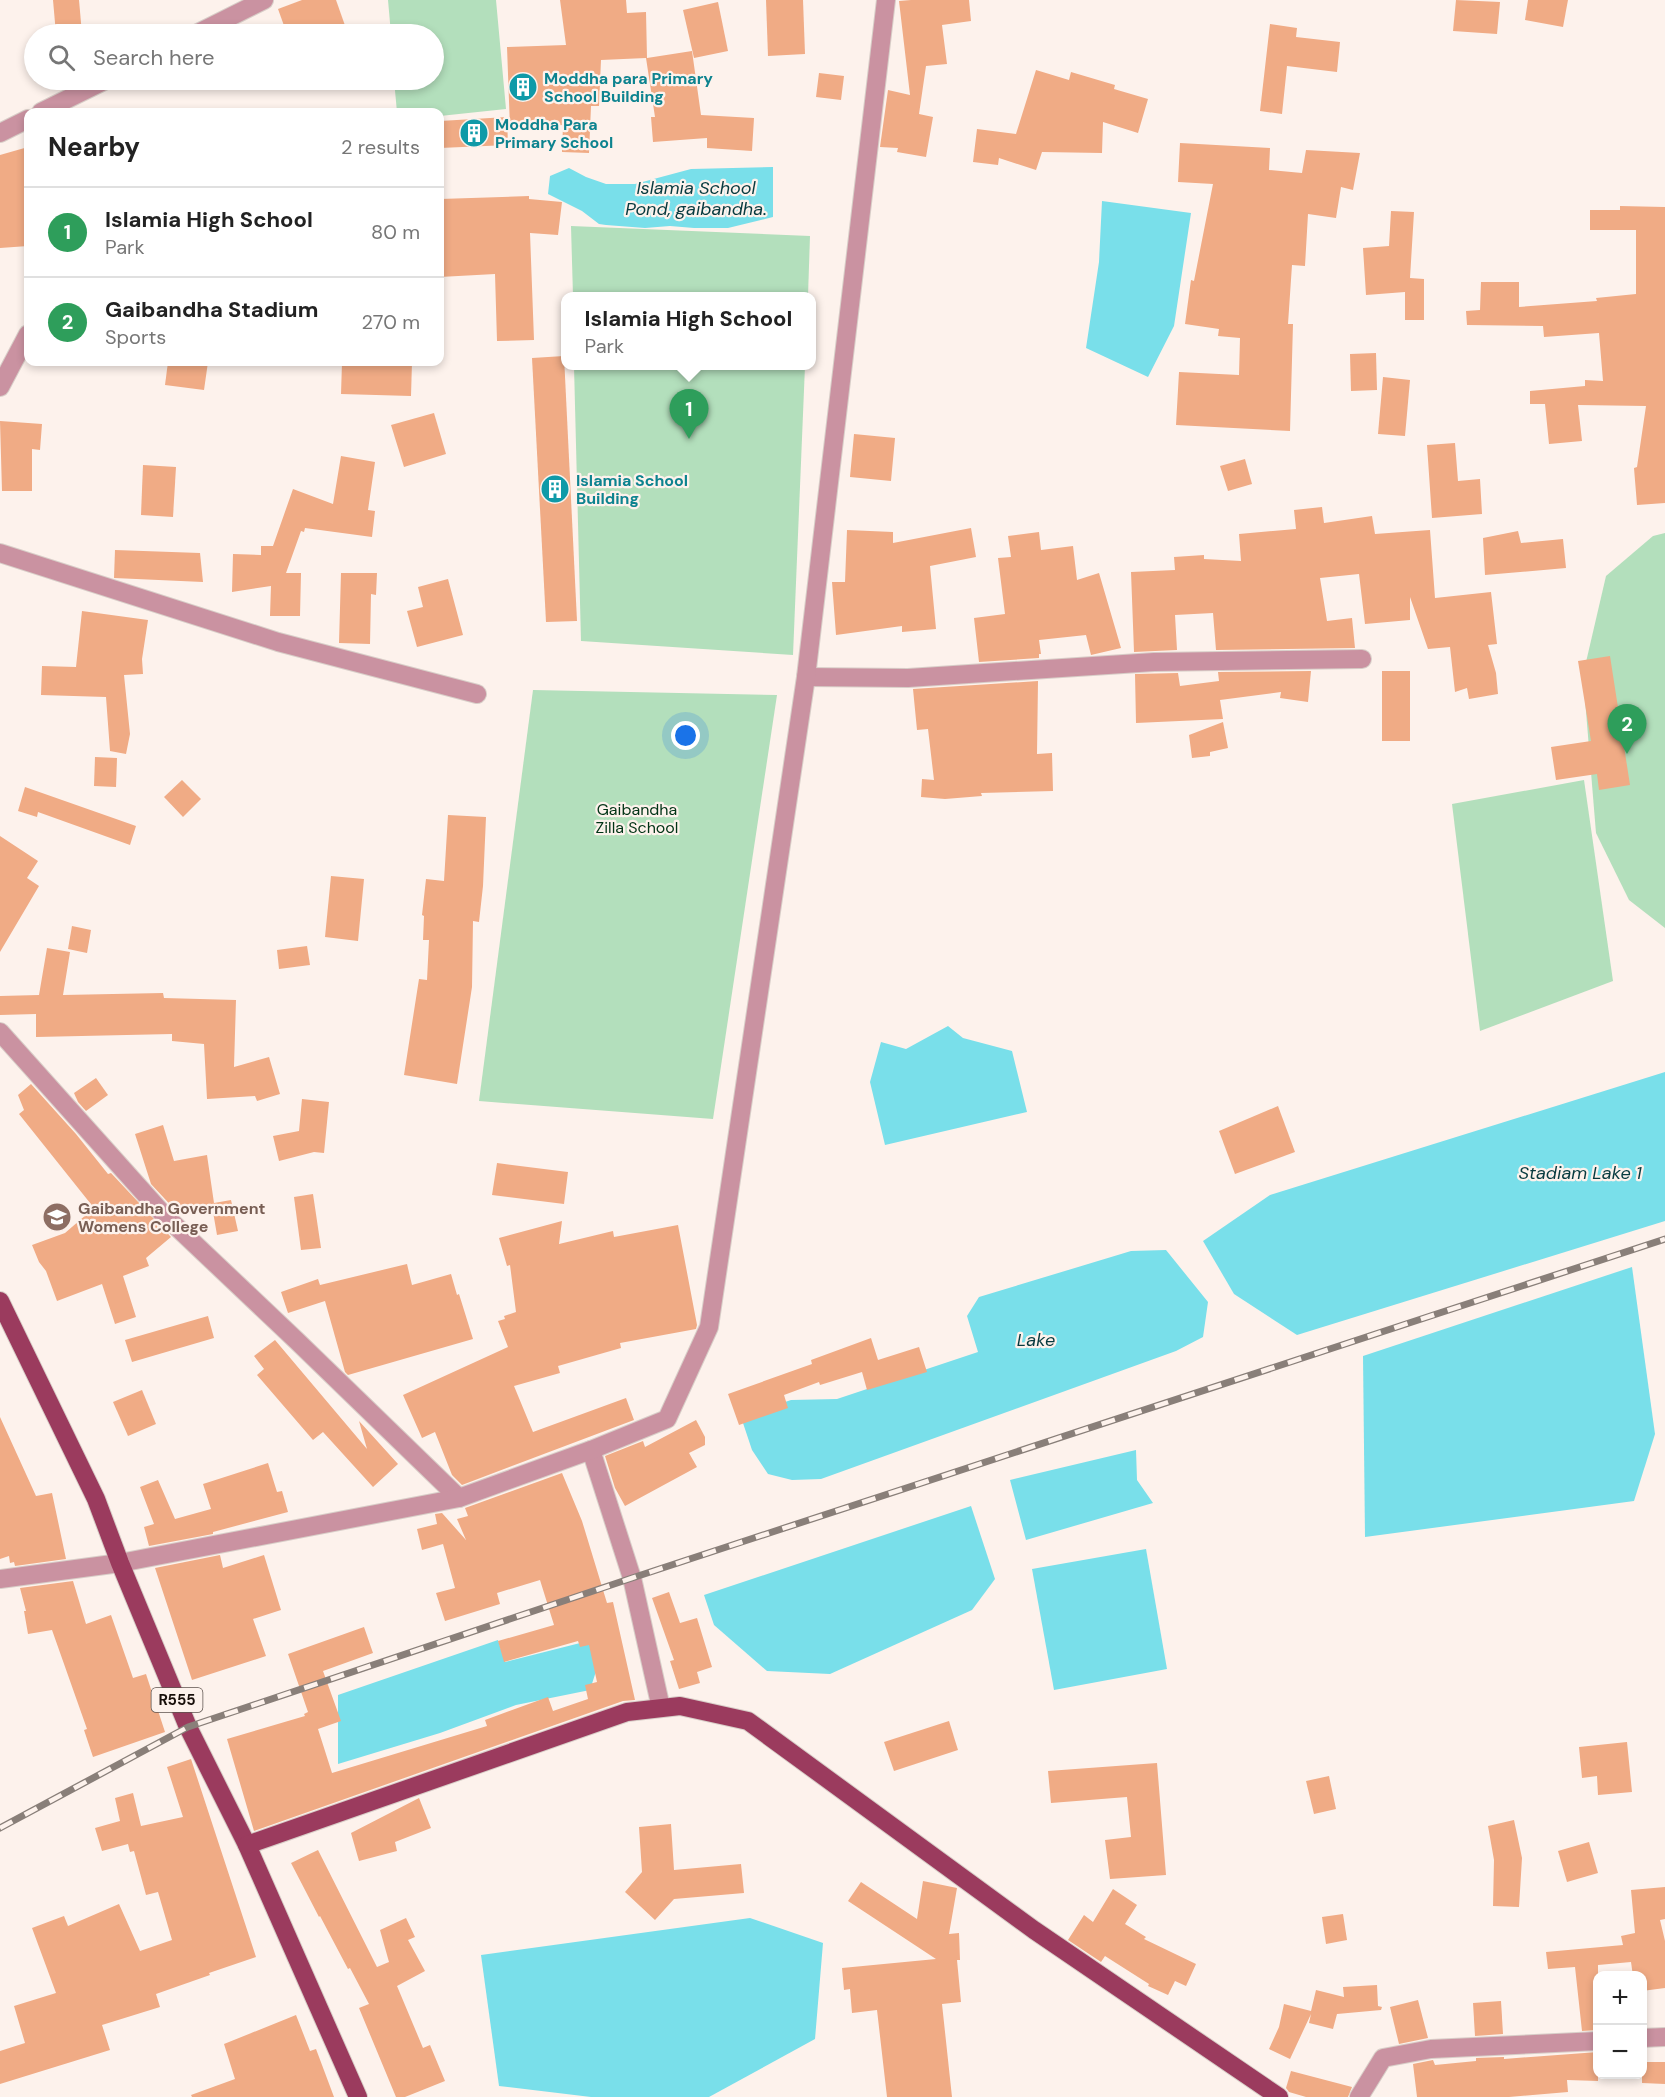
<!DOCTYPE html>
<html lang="en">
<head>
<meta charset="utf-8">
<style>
	:root { --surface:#fff; --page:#f2f2f2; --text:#222; --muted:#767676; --line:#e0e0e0; --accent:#111827 }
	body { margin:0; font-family:"DM Sans",sans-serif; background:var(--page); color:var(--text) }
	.controls { position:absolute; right:18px; bottom:18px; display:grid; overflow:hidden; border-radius:12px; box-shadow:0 3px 9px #0003 }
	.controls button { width:54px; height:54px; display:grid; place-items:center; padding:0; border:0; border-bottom:2px solid var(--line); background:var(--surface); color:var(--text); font:30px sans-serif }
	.you { position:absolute; left:686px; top:736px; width:21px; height:21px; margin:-15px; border:4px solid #fff; border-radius:50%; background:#1a73e8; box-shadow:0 0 0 9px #1a73e833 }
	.badge { display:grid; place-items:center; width:39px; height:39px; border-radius:50%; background:var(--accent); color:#fff; font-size:20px; font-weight:700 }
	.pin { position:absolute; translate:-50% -50px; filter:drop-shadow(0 2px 3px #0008) }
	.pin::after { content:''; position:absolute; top:32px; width:21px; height:18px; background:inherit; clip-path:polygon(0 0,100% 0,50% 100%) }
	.popup { position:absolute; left:561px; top:292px; width:255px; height:78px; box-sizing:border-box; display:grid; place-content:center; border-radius:12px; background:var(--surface); filter:drop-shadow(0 2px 4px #0005); font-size:20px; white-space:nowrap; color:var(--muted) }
	.popup b { font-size:22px; color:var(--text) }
	.popup::after { content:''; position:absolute; left:50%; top:100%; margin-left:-12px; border:12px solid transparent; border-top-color:var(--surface) }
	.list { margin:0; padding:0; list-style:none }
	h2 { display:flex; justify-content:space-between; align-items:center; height:78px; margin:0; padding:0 24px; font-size:26px }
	h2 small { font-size:20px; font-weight:400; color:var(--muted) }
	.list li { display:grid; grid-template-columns:39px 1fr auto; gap:18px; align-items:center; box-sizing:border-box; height:90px; padding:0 24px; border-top:2px solid var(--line) }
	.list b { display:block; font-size:22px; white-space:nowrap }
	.list p { margin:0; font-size:20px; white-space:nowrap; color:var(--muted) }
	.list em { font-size:20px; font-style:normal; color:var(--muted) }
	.icon { flex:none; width:33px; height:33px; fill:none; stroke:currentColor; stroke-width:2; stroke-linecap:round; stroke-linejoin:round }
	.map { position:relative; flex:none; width:1665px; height:2097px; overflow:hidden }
	.search { position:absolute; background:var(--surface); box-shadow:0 3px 9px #0003; left:24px; top:24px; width:420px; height:66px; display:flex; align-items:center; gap:15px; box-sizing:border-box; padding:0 21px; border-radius:33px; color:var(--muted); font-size:22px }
	.panel { position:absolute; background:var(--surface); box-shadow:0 3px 9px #0003; left:24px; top:108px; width:420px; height:258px; border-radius:12px }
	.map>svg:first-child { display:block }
	.green { fill:#b3dfbc }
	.water { fill:#79dfea }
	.building { fill:#f0ab85 }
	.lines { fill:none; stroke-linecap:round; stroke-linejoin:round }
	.minor-casing { stroke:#d8cec8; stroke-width:20 }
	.major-casing { stroke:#d8cec8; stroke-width:20 }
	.minor { stroke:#ca92a1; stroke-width:18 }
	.major { stroke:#9b3b5e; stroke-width:18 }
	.rail-casing { stroke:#897f79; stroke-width:7 }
	.rail { stroke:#fdf2ec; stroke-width:4.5; stroke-dasharray:14; stroke-linecap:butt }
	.labels { text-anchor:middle; stroke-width:4.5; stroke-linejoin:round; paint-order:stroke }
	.shield { fill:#fdf2ec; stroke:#5d534e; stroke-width:1.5 }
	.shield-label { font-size:15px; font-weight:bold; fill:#180f0a }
	.culture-label { font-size:16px; font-weight:bold; fill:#0d838f; stroke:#fdf2ec; text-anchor:start }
	.park-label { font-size:16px; fill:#003315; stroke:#fdf2ec }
	.education-label { font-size:16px; font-weight:bold; fill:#785e54; stroke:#fdf2ec; text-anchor:start }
	.water-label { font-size:18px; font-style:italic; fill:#073a3f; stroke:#fdf2ec }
</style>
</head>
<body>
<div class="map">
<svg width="1665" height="2097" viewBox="0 0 1665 2097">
	<rect width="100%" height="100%" fill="#fdf2ec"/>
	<g class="green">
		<polygon points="388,0 496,0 506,109 440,116 440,112 397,112 394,80 434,80 434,34 391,34"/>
		<polygon points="571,226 810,236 808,296 573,296"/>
		<polygon points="574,366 805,366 793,655 581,641"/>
		<polygon points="1665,533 1665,928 1629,900 1596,833 1583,675 1606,576 1653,536"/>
		<polygon points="533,690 777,695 713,1119 479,1101"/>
		<polygon points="1584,780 1613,981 1480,1031 1452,804"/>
	</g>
	<g class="water">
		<polygon points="773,167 773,217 728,228 694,228 670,226 645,228 606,225 599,224 582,211 548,194 550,176 569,168 586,177 606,184 635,184 691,169"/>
		<polygon points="1102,201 1191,213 1174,326 1148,377 1086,348 1099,262"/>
		<polygon points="948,1026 963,1038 1012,1051 1027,1112 885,1145 870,1082 881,1042 906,1049"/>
		<polygon points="1665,1072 1665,1221 1297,1335 1234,1294 1203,1241 1270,1195"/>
		<polygon points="1166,1250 1208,1302 1203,1337 1176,1351 821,1479 792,1480 768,1474 752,1450 741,1417 791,1400 837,1399 978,1352 967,1316 979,1297 1131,1251"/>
		<polygon points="1632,1267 1655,1434 1634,1501 1365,1537 1363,1356"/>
		<polygon points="1136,1450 1137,1480 1153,1503 1026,1540 1010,1480"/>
		<polygon points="971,1506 995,1579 972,1610 830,1674 767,1671 714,1625 704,1595"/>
		<polygon points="1146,1549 1167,1669 1054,1690 1032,1569"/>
		<polygon points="498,1640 505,1662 592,1640 598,1665 590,1690 516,1705 440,1733 338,1764 338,1695"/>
		<polygon points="750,1918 823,1943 815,2039 709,2097 591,2097 499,2086 481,1955"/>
	</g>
	<g class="building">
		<polygon points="53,0 79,0 82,34 56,34"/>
		<polygon points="302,0 336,0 348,34 287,34 278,9"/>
		<polygon points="560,0 626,0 627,13 646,12 647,58 692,51 701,115 754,118 752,151 707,148 707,138 653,142 651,117 655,117 646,58 601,60 599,106 591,106 589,153 562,152 563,125 510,128 507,47 566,45"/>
		<polygon points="766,0 803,0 805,54 768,56"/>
		<polygon points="911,0 969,0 971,21 942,25 947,64 926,66 919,114 933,117 926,157 897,152 898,148 880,147 888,90 910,95 899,1"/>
		<polygon points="1456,0 1500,2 1497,34 1453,31"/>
		<polygon points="1528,0 1568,0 1563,27 1525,20"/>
		<polygon points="718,2 728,51 694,58 683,10"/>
		<polygon points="1270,24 1297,28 1296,37 1340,42 1337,72 1287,66 1282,114 1260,111"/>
		<polygon points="1036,70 1069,80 1071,72 1115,85 1114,89 1148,99 1138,133 1103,122 1102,153 1042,152 1036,170 999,158 998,165 973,162 977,129 1016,134"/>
		<polygon points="819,73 844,76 841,100 816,97"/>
		<polygon points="507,117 508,145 440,148 440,121"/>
		<polygon points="1180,143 1270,148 1269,170 1302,173 1306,150 1360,153 1353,190 1341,187 1336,218 1308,214 1305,266 1292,265 1288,324 1293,324 1290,431 1176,425 1179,372 1239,375 1240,338 1218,336 1219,329 1185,324 1191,280 1194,281 1213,184 1178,182"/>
		<polygon points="28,147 28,246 0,248 0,155"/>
		<polygon points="529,196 529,199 562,202 558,235 530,233 534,340 497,341 495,274 440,277 440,199"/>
		<polygon points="1620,206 1665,207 1665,503 1637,505 1634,468 1637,467 1646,406 1578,405 1582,441 1549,444 1545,404 1530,404 1530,391 1585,386 1585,380 1603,381 1599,333 1544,337 1543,326 1467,325 1466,311 1480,310 1481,282 1519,282 1519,307 1597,301 1596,298 1636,294 1636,230 1590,230 1590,210 1620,210"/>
		<polygon points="1391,211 1414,212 1410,278 1424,279 1424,320 1405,320 1405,292 1366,295 1363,248 1389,246"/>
		<polygon points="1376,353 1377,390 1351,391 1350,354"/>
		<polygon points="564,356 577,621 546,622 532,358"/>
		<polygon points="168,362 208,362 204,390 165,385"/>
		<polygon points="342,362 412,362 411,396 341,394"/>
		<polygon points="1383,377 1410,380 1405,436 1378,434"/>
		<polygon points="434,413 446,454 404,467 391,425"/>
		<polygon points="0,421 42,424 40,450 32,449 32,491 2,491"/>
		<polygon points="854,434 895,438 891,481 850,477"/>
		<polygon points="1455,443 1458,481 1480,479 1482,514 1432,518 1427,445"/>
		<polygon points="341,456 375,462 368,510 375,511 372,537 305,528 304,532 301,531 286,573 301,573 300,616 270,616 271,586 232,592 233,554 261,555 261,546 273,546 293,489 333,504"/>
		<polygon points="1245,459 1252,484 1228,491 1220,466"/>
		<polygon points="143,465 176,467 173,517 141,515"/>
		<polygon points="1322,507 1324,523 1372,516 1375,534 1430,530 1435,598 1491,592 1497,644 1488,645 1496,673 1498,694 1469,699 1467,688 1455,692 1450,647 1428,649 1410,597 1410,620 1365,624 1359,574 1320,578 1327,621 1352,618 1355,648 1216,650 1213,613 1175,615 1177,650 1134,652 1131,572 1175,570 1174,557 1204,555 1204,559 1241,561 1239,534 1296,529 1294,510"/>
		<polygon points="971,528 976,557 930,566 936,629 902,632 902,626 836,635 832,582 845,582 847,530 893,532 893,543"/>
		<polygon points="1518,531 1521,543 1563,539 1566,568 1485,575 1483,538"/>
		<polygon points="1039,532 1041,550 1073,546 1077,580 1099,573 1121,648 1091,655 1086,635 1039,640 1041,654 1039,654 1039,658 979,662 974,618 1005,614 998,558 1011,557 1008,536"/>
		<polygon points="115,550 200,553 203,582 114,578"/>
		<polygon points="341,573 377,573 376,595 371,594 370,644 339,643"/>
		<polygon points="448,579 463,635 417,647 407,611 423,607 418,587"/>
		<polygon points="82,611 148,620 142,659 143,674 124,675 130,734 126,754 110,751 106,697 41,695 42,666 76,667"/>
		<polygon points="1610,656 1630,785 1599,790 1597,774 1556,780 1551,747 1591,741 1578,661"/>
		<polygon points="1311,671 1308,702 1280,698 1281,692 1220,700 1223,719 1136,723 1135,674 1178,673 1180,686 1219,681 1218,672"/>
		<rect x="1382" y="671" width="28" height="70"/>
		<polygon points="1038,681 1037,754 1052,753 1053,791 981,793 982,796 945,799 921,797 922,779 934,780 928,729 917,730 913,689"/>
		<polygon points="1223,722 1228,748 1210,752 1210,756 1192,758 1189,735"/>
		<polygon points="95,757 117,758 116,787 94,786"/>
		<polygon points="182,780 201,799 183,817 164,797"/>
		<polygon points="25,787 136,826 130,845 38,812 37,817 18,811"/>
		<polygon points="448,815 486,817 483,886 479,922 473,921 472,987 457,1084 404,1075 419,979 427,980 429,940 423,940 424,916 422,915 426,879 444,881"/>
		<polygon points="0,836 38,861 27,878 39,886 0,952"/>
		<polygon points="331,876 364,879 358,941 325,937"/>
		<polygon points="72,926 91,930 87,953 68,949"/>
		<polygon points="307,946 310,965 279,969 277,950"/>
		<polygon points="47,948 70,952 63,995 163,993 164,998 236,1000 234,1067 269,1057 280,1094 257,1101 255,1096 207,1099 204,1044 172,1041 172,1034 36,1037 36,1014 0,1015 0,996 39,995"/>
		<polygon points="96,1078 108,1095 86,1111 78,1102 74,1093"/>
		<polygon points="31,1084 76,1134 108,1174 111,1173 171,1237 146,1258 149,1266 123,1276 136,1317 115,1324 102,1284 57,1301 46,1271 39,1262 32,1245 65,1233 94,1208 19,1114 24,1110 18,1095"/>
		<polygon points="302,1099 329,1102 324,1153 314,1152 279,1161 273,1136 299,1131"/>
		<polygon points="1278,1106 1295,1152 1235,1174 1219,1131"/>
		<polygon points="163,1125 174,1161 207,1155 214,1203 231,1200 238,1231 217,1235 212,1206 177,1212 151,1184 135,1134"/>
		<polygon points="497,1163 568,1172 564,1204 492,1195"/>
		<polygon points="313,1194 321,1248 301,1250 294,1197"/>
		<polygon points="562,1221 559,1244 613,1231 614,1237 678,1225 697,1325 696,1329 620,1343 621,1348 558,1366 560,1373 514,1386 533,1432 626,1398 634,1420 462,1485 452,1475 435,1432 422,1438 403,1395 508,1347 498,1321 505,1319 504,1316 516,1312 510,1265 507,1266 499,1238"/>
		<polygon points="407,1264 412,1285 451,1274 457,1295 459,1294 473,1339 348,1375 345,1372 325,1301 288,1313 281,1292 318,1279 322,1291 320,1285"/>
		<polygon points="208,1316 214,1338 132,1362 125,1340"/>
		<polygon points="871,1338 878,1360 919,1347 927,1372 867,1390 862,1372 820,1385 819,1382 784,1395 788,1408 739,1425 728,1394 812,1364 811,1360"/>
		<polygon points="275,1340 367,1449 359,1421 398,1464 373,1487 323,1432 313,1440 257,1375 264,1369 254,1356"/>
		<polygon points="142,1390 156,1424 128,1436 113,1402"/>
		<polygon points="0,1417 36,1496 52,1493 66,1559 15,1566 14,1562 10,1563 9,1556 0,1559"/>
		<polygon points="696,1420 705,1437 705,1445 689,1453 697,1467 625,1506 615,1488 605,1456 643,1441 645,1447"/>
		<polygon points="268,1463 277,1492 282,1491 288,1512 213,1532 213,1534 149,1546 144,1527 154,1524 140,1487 158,1480 175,1519 211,1509 203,1484"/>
		<polygon points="562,1473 582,1521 607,1603 613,1602 635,1700 623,1701 254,1831 227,1739 305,1716 304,1714 308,1712 288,1654 364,1627 373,1653 323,1671 341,1721 318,1729 332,1773 487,1726 485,1720 548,1697 553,1711 588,1699 585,1685 597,1682 589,1645 580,1647 578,1641 504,1662 498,1641 554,1625 540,1580 497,1593 500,1604 445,1621 436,1593 455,1588 443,1544 422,1550 417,1529 437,1524 435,1514 442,1513 466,1540 457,1519 468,1516 465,1508"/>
		<polygon points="220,1555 223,1568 264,1555 281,1610 253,1619 266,1656 192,1680 155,1568"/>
		<polygon points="73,1581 86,1624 111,1615 133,1678 146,1674 165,1732 93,1757 84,1730 87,1729 52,1630 28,1634 24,1611 26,1611 20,1588"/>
		<polygon points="669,1592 680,1623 697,1618 712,1667 697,1672 700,1683 679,1689 670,1661 674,1660 652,1598"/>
		<polygon points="949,1721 958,1750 894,1771 884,1742"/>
		<polygon points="1627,1742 1632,1792 1598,1795 1597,1776 1582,1778 1579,1747"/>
		<polygon points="191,1759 256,1957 209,1973 210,1975 156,1994 160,2007 102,2025 110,2050 0,2084 0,2051 25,2043 14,2006 56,1993 32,1928 64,1916 68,1926 119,1904 140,1951 172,1940 158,1892 146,1895 134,1851 130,1852 128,1844 102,1851 95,1828 120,1821 115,1798 133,1793 141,1826 183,1817 167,1767"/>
		<polygon points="1157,1763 1166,1875 1110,1879 1105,1840 1131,1837 1127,1797 1051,1803 1048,1771"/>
		<polygon points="1329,1776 1336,1809 1314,1814 1306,1781"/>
		<polygon points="419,1798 431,1828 395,1842 397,1851 359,1861 351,1833"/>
		<polygon points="1514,1820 1522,1858 1519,1907 1493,1906 1494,1860 1488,1826"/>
		<polygon points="671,1824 674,1870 741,1864 744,1893 674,1899 655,1920 625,1892 642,1872 639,1827"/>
		<polygon points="1589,1842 1598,1873 1567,1882 1558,1851"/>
		<polygon points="318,1850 377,1967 389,1962 380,1930 406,1918 415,1937 408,1940 425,1971 397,1986 423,2048 430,2045 445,2081 405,2097 396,2097 359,2008 369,2004 350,1968 348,1969 320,1916 319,1917 291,1863"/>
		<polygon points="923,1881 957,1888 949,1934 959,1933 960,1960 957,1960 961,2002 942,2004 952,2097 887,2097 877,2010 852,2013 850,1989 844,1990 842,1968 936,1959 848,1901 861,1882 917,1919"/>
		<polygon points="1665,1887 1665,1919 1660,1920 1665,1941 1665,1988 1642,1991 1642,1976 1633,1976 1631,1962 1598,1965 1598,2030 1582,2031 1575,1967 1548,1969 1546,1952 1623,1945 1621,1936 1635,1933 1631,1890"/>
		<polygon points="1113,1889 1137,1905 1125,1924 1146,1937 1144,1939 1196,1964 1186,1986 1175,1981 1168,1995 1148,1986 1149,1984 1105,1956 1101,1962 1068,1940 1084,1915 1093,1922"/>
		<polygon points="1343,1914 1347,1940 1326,1944 1322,1917"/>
		<polygon points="1377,1985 1378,2006 1382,2007 1381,2010 1337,2014 1333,2029 1309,2023 1311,2014 1290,2059 1269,2049 1279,2027 1284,2004 1311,2011 1316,1990 1344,1997 1343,1987"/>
		<polygon points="1418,2000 1428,2038 1399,2044 1390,2007"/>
		<polygon points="1501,2001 1503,2034 1475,2036 1473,2003"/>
		<polygon points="296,2015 310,2051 316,2049 334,2097 192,2097 191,2095 235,2079 224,2044"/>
		<polygon points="1598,2052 1598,2081 1567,2080 1568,2092 1509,2097 1417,2097 1413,2064 1433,2060 1435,2065 1476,2061 1476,2058 1504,2057 1504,2059"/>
		<polygon points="1642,2062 1665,2062 1665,2084 1642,2083"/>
		<polygon points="1291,2071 1352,2087 1348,2097 1306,2097 1289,2092 1286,2088"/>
	</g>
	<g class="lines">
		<g class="minor-casing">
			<g id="minor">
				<polyline points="196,34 264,0"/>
				<polyline points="41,112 106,80"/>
				<polyline points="0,133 28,119"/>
				<polyline points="0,387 28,334"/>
				<polyline points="0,553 278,642 477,694"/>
				<polyline points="806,677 908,678 1154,662 1362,659"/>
				<polyline points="0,1032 163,1214 297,1341 459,1498"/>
				<polyline points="591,1450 632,1578 661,1708"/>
				<polyline points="0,1579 120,1563 459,1498 591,1450 667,1419 709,1327 806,677 886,0"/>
				<polyline points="1642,2038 1665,2037"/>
				<polyline points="1359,2097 1383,2058 1431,2049 1598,2041"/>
			</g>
		</g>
		<g class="major-casing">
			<g id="major">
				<polyline points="0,1301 96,1499 120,1563 188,1727 247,1845 358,2097"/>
				<polyline points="247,1845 627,1712 680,1706 748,1721 1034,1930 1279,2097"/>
			</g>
		</g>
		<use href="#minor" class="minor"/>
		<use href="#major" class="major"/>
		<g class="rail-casing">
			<polyline id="rail" points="0,1828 188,1727 632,1578 1665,1239"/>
		</g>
		<use href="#rail" class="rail"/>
	</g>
	<defs>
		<g id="building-disc" transform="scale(1.5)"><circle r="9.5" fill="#0f9aa8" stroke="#fdf2ec"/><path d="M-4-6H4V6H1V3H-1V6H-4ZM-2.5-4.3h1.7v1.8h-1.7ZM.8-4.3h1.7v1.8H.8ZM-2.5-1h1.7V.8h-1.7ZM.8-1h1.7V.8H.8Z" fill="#fff"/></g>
		<g id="university-disc" transform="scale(1.5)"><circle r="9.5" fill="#8d6e63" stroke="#fdf2ec"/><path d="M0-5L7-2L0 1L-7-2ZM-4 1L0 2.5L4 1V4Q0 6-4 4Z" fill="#fff"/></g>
	</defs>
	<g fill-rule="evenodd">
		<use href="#building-disc" x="523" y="87"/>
		<use href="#building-disc" x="474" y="133"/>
		<use href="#building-disc" x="555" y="489"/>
		<use href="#university-disc" x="57" y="1217"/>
	</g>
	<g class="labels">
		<rect class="shield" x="151.5" y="1688" width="51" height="24" rx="4.5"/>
		<g class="shield-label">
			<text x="177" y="1705">R555</text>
		</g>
		<g class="culture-label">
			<text x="544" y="84">Moddha para Primary<tspan x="544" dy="18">School Building</tspan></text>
			<text x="495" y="130">Moddha Para<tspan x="495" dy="18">Primary School</tspan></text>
			<text x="576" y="486">Islamia School<tspan x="576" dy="18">Building</tspan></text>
		</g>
		<g class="park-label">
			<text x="637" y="815">Gaibandha<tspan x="637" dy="18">Zilla School</tspan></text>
		</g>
		<g class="education-label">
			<text x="78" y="1214">Gaibandha Government<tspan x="78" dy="18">Womens College</tspan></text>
		</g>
		<g class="water-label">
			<text x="696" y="194">Islamia School<tspan x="696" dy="21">Pond, gaibandha.</tspan></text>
			<text x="1580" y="1179">Stadiam Lake 1</text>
			<text x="1036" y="1346">Lake</text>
		</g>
	</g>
</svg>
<div class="controls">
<button>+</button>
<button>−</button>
</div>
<div class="you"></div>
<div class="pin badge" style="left:689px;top:439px;background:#2e9e5b">1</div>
<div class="popup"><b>Islamia High School</b>Park</div>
<div class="pin badge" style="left:1627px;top:754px;background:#2e9e5b">2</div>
<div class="search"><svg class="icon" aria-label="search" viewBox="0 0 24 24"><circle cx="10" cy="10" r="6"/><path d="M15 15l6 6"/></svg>Search here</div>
<section class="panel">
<h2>Nearby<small>2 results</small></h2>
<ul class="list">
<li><span class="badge" style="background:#2e9e5b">1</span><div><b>Islamia High School</b><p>Park</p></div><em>80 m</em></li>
<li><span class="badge" style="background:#2e9e5b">2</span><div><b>Gaibandha Stadium</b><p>Sports</p></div><em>270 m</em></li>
</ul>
</section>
</div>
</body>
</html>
